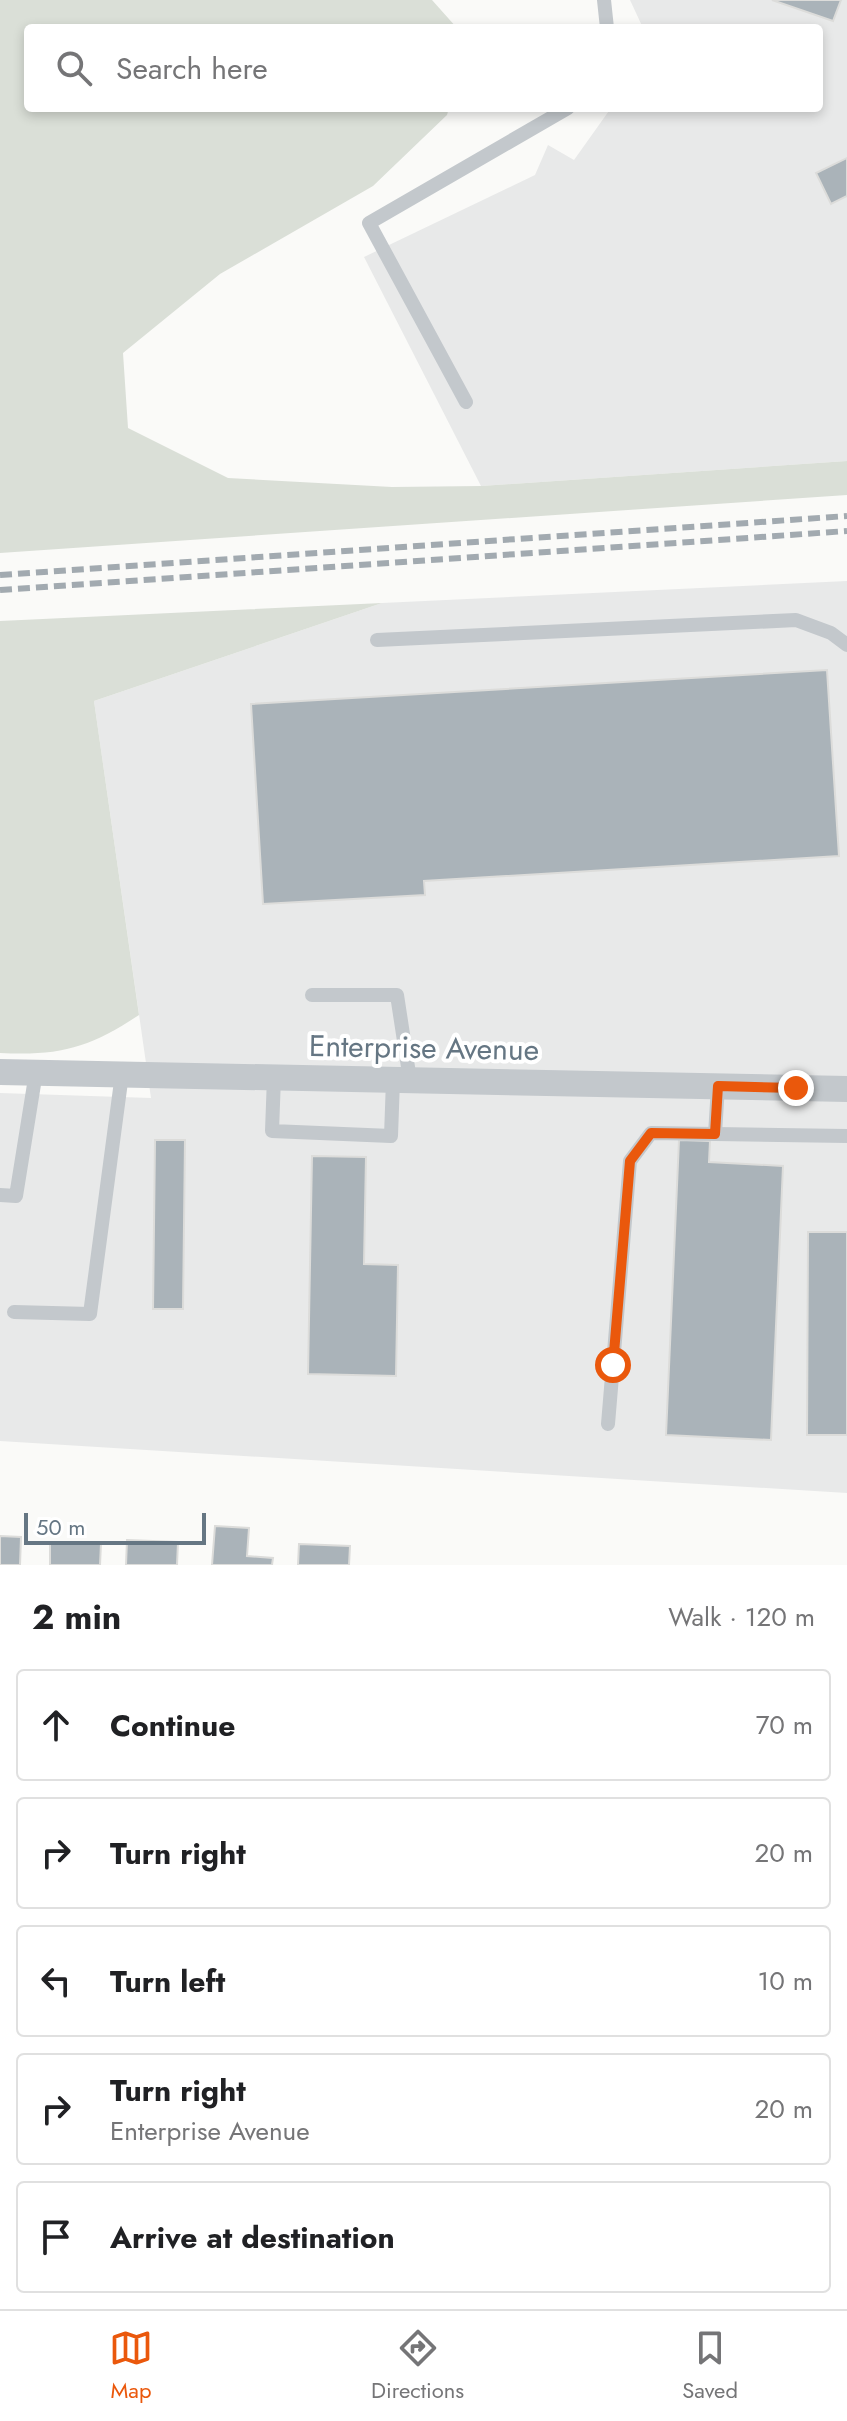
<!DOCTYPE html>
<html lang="en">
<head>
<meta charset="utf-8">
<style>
	:root { --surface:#fff; --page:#f6f6f6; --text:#202124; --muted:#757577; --line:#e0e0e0; --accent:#ea580c }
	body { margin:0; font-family:Jost,sans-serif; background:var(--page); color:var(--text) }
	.scale { position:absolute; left:24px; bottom:20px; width:182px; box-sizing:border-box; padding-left:8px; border:4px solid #657683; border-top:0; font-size:22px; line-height:28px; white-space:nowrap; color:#657683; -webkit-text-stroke:6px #fff; paint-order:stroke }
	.stop { position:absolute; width:24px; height:24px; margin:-18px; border:6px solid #ea580c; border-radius:50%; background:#fff }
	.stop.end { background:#ea580c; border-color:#fff; box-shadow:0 2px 8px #0008 }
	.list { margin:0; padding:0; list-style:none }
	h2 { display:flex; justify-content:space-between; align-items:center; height:104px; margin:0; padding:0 32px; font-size:34px }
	h2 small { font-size:26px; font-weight:400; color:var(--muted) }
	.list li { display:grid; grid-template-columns:52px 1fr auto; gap:24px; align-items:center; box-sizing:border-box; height:112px; margin:0 16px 16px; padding:0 16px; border:2px solid var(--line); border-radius:8px }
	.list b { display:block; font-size:30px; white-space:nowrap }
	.list p { margin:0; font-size:26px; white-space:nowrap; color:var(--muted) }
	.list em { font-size:26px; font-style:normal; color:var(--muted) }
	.icon { flex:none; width:44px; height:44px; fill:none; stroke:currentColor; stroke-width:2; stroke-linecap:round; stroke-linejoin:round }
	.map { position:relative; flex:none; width:847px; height:1565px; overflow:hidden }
	.search { position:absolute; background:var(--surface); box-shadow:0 4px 12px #0003; left:24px; right:24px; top:24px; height:88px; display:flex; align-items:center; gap:20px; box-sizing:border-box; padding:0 28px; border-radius:8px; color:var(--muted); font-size:30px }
	.sheet { height:744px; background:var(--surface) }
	nav { display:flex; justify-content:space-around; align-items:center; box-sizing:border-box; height:112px; border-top:2px solid var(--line); background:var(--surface); font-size:22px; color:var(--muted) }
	nav a { display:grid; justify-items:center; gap:4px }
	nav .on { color:var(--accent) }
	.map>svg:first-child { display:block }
	.built { fill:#e8e9e9 }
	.green { fill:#dadfd7 }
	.building { fill:#aab3b9; stroke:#dcdcda; stroke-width:2 }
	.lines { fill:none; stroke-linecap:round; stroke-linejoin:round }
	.service { stroke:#c3c8cc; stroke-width:14 }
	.minor { stroke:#c3c8cc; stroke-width:26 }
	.rail { stroke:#a2aab0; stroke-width:6; stroke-dasharray:12 6; stroke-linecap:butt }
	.route { stroke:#ea580c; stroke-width:10 }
	.labels { text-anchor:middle; stroke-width:8; stroke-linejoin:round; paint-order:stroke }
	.street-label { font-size:30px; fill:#657683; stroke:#fff }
</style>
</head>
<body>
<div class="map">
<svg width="847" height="1565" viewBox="0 0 847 1565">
	<rect width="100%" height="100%" fill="#fafaf8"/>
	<g class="built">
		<polygon points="630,0 847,0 847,461 481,486 364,257 535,175 548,145 574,160 611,108 819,108 819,28 643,28"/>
		<polygon points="847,581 847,1493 0,1441 0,1093 151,1098 94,701 382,603"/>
	</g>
	<g class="green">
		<polygon points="0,0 432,0 457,28 28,28 28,108 449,108 447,115 373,186 220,274 123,353 128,428 228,478 392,487 481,486 847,461 847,495 0,553"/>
		<path d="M382 603 94 701 139 1015C89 1048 60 1056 0 1053V621Z"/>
	</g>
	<g class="building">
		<polygon points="772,0 841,0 833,21"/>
		<polygon points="847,158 847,196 831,204 816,173"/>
		<polygon points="827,670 839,856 424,881 425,895 263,904 251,704"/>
		<polygon points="155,1140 185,1140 183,1309 153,1309"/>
		<polygon points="679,1140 710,1141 709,1162 783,1166 771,1440 666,1435"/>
		<polygon points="312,1156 366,1157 364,1264 398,1265 396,1376 308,1374"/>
		<polygon points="808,1232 847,1232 847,1435 807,1435"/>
		<polygon points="215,1526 249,1528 247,1556 273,1558 272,1565 212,1565"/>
		<polygon points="0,1536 21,1537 20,1565 0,1565"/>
		<polygon points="127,1540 178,1542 177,1565 126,1565"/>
		<polygon points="50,1542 101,1543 100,1565 50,1565"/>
		<polygon points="299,1544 350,1546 349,1565 298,1565"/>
	</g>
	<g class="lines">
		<g class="service">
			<polyline points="604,0 607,28"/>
			<polyline points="466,402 369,223 568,108"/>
			<polyline points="377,640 796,620 831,633 847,645"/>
			<polyline points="312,995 397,995 410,1080"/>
			<polyline points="274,1077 272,1131 391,1136 393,1080"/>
			<polyline points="715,1134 718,1086"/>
			<polyline points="0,1195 16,1196 36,1072"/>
			<polyline points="14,1312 90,1314 122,1074"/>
			<polyline points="608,1424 630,1161 651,1133 847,1136"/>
		</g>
		<polyline class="minor" points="0,1072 847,1089"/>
		<g class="rail">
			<polyline points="0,575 847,516"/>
			<polyline points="0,590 847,531"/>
		</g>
	</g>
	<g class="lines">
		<polyline class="route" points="613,1365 630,1161 651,1133 715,1134 718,1086 796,1088"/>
	</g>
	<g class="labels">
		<g class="street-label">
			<text transform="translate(424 1048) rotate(1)" y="10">Enterprise Avenue</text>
		</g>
	</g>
</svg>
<div class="scale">50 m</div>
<div class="stop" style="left:613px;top:1365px"></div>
<div class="stop end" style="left:796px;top:1088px"></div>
<div class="search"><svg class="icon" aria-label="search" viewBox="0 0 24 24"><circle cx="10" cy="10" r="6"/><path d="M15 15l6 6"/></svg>Search here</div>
</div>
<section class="sheet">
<h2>2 min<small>Walk · 120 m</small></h2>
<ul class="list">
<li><svg class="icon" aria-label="ahead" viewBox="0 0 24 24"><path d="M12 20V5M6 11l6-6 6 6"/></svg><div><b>Continue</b></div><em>70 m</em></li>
<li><svg class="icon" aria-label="right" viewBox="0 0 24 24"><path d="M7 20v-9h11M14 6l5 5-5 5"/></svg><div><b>Turn right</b></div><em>20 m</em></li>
<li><svg class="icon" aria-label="left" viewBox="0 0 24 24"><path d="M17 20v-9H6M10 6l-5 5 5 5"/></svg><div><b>Turn left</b></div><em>10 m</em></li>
<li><svg class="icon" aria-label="right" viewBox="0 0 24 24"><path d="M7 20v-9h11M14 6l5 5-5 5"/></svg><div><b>Turn right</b><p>Enterprise Avenue</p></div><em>20 m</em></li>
<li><svg class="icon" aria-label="arrive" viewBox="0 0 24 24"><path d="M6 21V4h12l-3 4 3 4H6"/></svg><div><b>Arrive at destination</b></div></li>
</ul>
</section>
<nav>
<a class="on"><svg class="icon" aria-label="map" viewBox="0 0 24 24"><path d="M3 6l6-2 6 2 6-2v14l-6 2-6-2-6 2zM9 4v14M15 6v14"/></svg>Map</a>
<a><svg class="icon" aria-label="directions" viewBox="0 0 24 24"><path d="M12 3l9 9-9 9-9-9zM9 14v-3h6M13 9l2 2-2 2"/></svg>Directions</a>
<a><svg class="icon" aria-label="saved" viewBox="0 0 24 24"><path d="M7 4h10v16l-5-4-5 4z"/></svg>Saved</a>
</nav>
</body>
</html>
